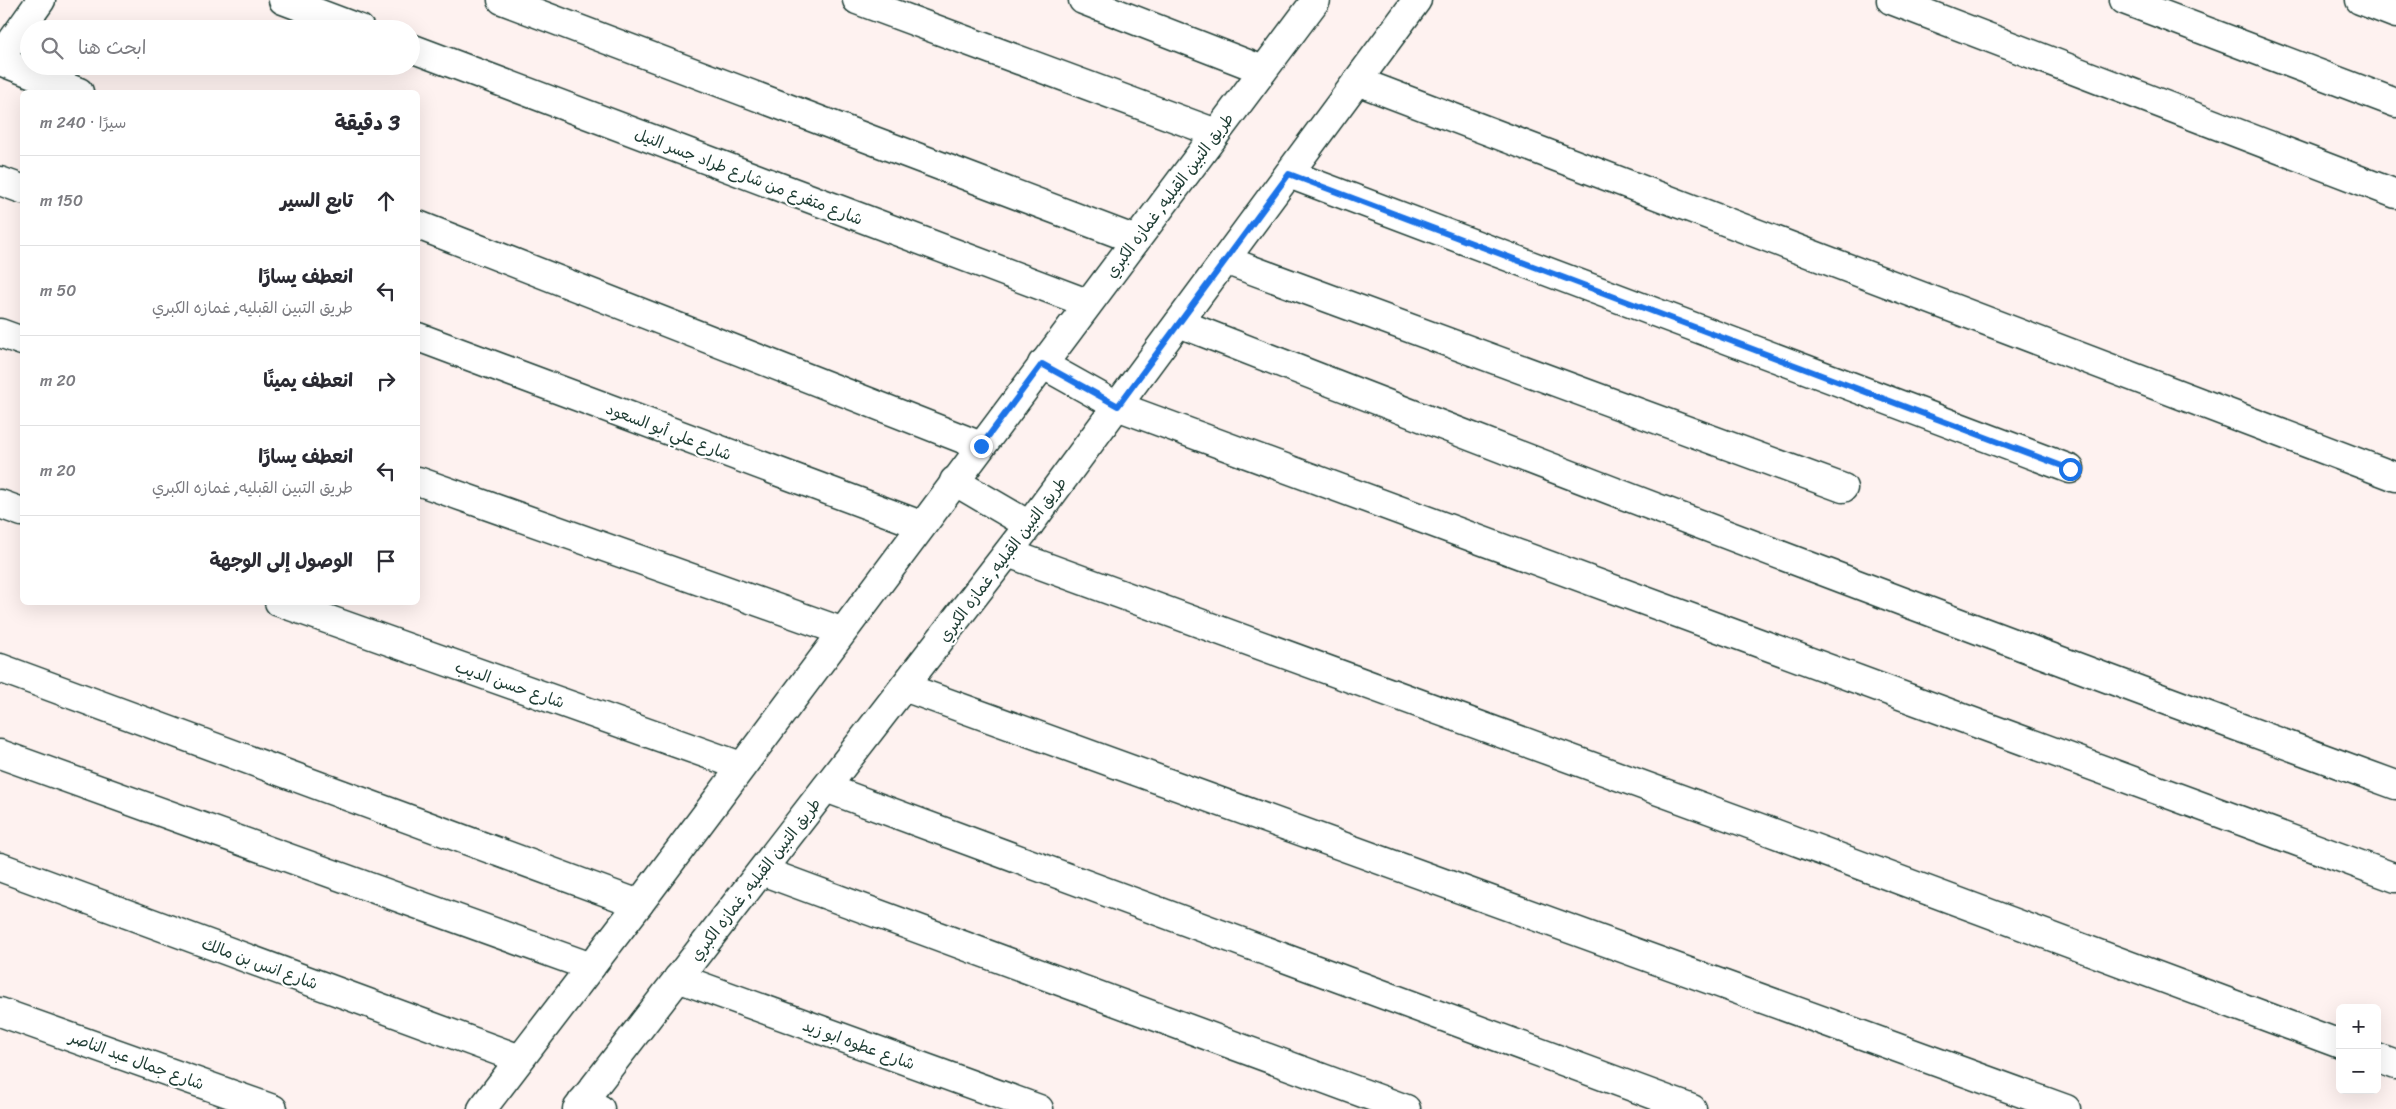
<!DOCTYPE html>
<html lang="ar">
<head>
<meta charset="utf-8">
<style>
	:root { --surface:#fff; --page:#f2f2f3; --text:#2b2b33; --muted:#7c7c81; --line:#e1e1e2 }
	body { margin:0; font-family:Sriracha,"Playpen Sans Arabic",sans-serif; background:var(--page); color:var(--text); direction:rtl }
	.controls { position:absolute; right:15px; bottom:15px; display:grid; overflow:hidden; border-radius:8px; box-shadow:0 5px 20px #0002 }
	.controls button { width:45px; height:45px; display:grid; place-items:center; padding:0; border:0; border-bottom:1px solid var(--line); background:var(--surface); color:var(--text); font:25px sans-serif }
	.stop { position:absolute; width:15px; height:15px; margin:-11px; border:4px solid #1a73e8; border-radius:50%; background:#fff }
	.stop.end { background:#1a73e8; border-color:#fff; box-shadow:0 1px 5px #0008 }
	.list { margin:0; padding:0; list-style:none }
	h2 { display:flex; justify-content:space-between; align-items:center; height:65px; margin:0; padding:0 20px; font-size:21px }
	h2 small { font-size:16px; font-weight:400; color:var(--muted) }
	.list li { display:grid; grid-template-columns:32px 1fr auto; gap:15px; align-items:center; box-sizing:border-box; height:90px; padding:0 20px; border-top:1px solid var(--line) }
	.list b { display:block; font-size:19px; white-space:nowrap }
	.list p { margin:0; font-size:16px; white-space:nowrap; color:var(--muted) }
	.list em { font-size:16px; font-style:normal; color:var(--muted) }
	.icon { flex:none; width:28px; height:28px; fill:none; stroke:currentColor; stroke-width:2; stroke-linecap:round; stroke-linejoin:round }
	.map { position:relative; flex:none; width:2396px; height:1109px; overflow:hidden; direction:ltr }
	.search { position:absolute; background:var(--surface); box-shadow:0 5px 20px #0002; left:20px; top:20px; width:400px; height:55px; display:flex; align-items:center; gap:12px; box-sizing:border-box; padding:0 18px; border-radius:28px; color:var(--muted); font-size:19px }
	.panel { position:absolute; background:var(--surface); box-shadow:0 5px 20px #0002; left:20px; top:90px; width:400px; height:515px; border-radius:8px; direction:rtl }
	.map>svg:first-child { display:block }
	.lines { fill:none; stroke-linecap:round; stroke-linejoin:round }
	.street-casing { stroke:#1f3d34; stroke-width:31 }
	.secondary-casing { stroke:#1f3d34; stroke-width:31 }
	.street { stroke:#fff; stroke-width:28 }
	.secondary { stroke:#fff; stroke-width:28 }
	.route { stroke:#1a73e8; stroke-width:6 }
	.labels { text-anchor:middle; stroke-width:4.5; stroke-linejoin:round; paint-order:stroke }
	.street-label { font-size:16px; fill:#1f3d34; stroke:#fff }
</style>
</head>
<body>
<div class="map">
<svg width="2396" height="1109" viewBox="0 0 2396 1109">
	<rect width="100%" height="100%" fill="#fef2f0"/>
	<filter id="ink" filterUnits="userSpaceOnUse"><feTurbulence type="fractalNoise" baseFrequency=".02" numOctaves="2"/><feDisplacementMap in="SourceGraphic" scale="10" xChannelSelector="R" yChannelSelector="G"/><feConvolveMatrix kernelMatrix="1 2 1 2 8 2 1 2 1" color-interpolation-filters="sRGB"/></filter>
	<g filter="url(#ink)">
		<g class="lines">
			<g class="street-casing">
				<g id="street">
					<polyline points="283,0 360,29"/>
					<polyline points="502,0 1136,240"/>
					<polyline points="857,0 1216,133"/>
					<polyline points="1083,0 1263,70"/>
					<polyline points="1891,0 2396,194"/>
					<polyline points="2124,0 2396,103"/>
					<polyline points="2360,0 2396,14"/>
					<polyline points="411,48 1087,303"/>
					<polyline points="0,61 79,92"/>
					<polyline points="1357,81 2396,477"/>
					<polyline points="1289,174 2070,469"/>
					<polyline points="0,181 22,189"/>
					<polyline points="418,225 981,446"/>
					<polyline points="1225,260 1843,488"/>
					<path d="M1179 323C1583 481 1989 636 2396 785"/>
					<polyline points="0,333 22,341"/>
					<polyline points="418,337 921,525"/>
					<polyline points="1117,406 2396,878"/>
					<polyline points="418,481 841,631"/>
					<polyline points="0,504 22,512"/>
					<polyline points="1008,553 1771,832 2340,1044"/>
					<polyline points="279,602 741,766"/>
					<polyline points="0,668 639,904"/>
					<polyline points="904,687 2066,1109"/>
					<polyline points="0,754 591,967"/>
					<polyline points="826,788 1692,1109"/>
					<polyline points="0,867 520,1059"/>
					<polyline points="762,871 1406,1109"/>
					<polyline points="678,978 1039,1109"/>
					<polyline points="0,1012 273,1109"/>
					<polyline points="2377,1058 2396,1065"/>
					<polyline points="582,1102 600,1109"/>
				</g>
			</g>
			<g class="secondary-casing">
				<g id="secondary">
					<polyline points="0,58 41,0"/>
					<polyline points="1042,364 1117,406"/>
					<polyline points="954,481 1029,525"/>
					<polyline points="482,1109 639,904 1316,0"/>
					<polyline points="577,1109 1029,525 1417,0"/>
				</g>
			</g>
			<use href="#street" class="street"/>
			<use href="#secondary" class="secondary"/>
		</g>
	</g>
	<g class="lines" filter="url(#ink)">
		<polyline class="route" points="981,446 1042,364 1118,406 1289,174 2070,469"/>
	</g>
	<g class="labels">
		<g class="street-label">
			<text transform="translate(749 176) rotate(21)" y="6">شارع متفرع من شارع طراد جسر النيل</text>
			<text transform="translate(1169 195) rotate(-53)" y="6">طريق التبين القبليه, غمازه الكبري</text>
			<text transform="translate(669 431) rotate(21)" y="6">شارع علي أبو السعود</text>
			<text transform="translate(1002 559) rotate(-53)" y="6">طريق التبين القبليه, غمازه الكبري</text>
			<text transform="translate(510 684) rotate(19)" y="6">شارع حسن الديب</text>
			<text transform="translate(755 879) rotate(-52)" y="6">طريق التبين القبليه, غمازه الكبري</text>
			<text transform="translate(260 963) rotate(20)" y="6">شارع انس بن مالك</text>
			<text transform="translate(859 1044) rotate(20)" y="6">شارع عطوه ابو زيد</text>
			<text transform="translate(137 1060) rotate(20)" y="6">شارع جمال عبد الناصر</text>
		</g>
	</g>
</svg>
<div class="controls">
<button>+</button>
<button>−</button>
</div>
<div class="stop" style="left:2070px;top:469px"></div>
<div class="stop end" style="left:981px;top:446px"></div>
<div class="search"><svg class="icon" aria-label="search" viewBox="0 0 24 24"><circle cx="10" cy="10" r="6"/><path d="M15 15l6 6"/></svg>ابحث هنا</div>
<section class="panel">
<h2>3 دقيقة<small>سيرًا · 240 m</small></h2>
<ul class="list">
<li><svg class="icon" aria-label="ahead" viewBox="0 0 24 24"><path d="M12 20V5M6 11l6-6 6 6"/></svg><div><b>تابع السير</b></div><em>150 m</em></li>
<li><svg class="icon" aria-label="left" viewBox="0 0 24 24"><path d="M17 20v-9H6M10 6l-5 5 5 5"/></svg><div><b>انعطف يسارًا</b><p>طريق التبين القبليه, غمازه الكبري</p></div><em>50 m</em></li>
<li><svg class="icon" aria-label="right" viewBox="0 0 24 24"><path d="M7 20v-9h11M14 6l5 5-5 5"/></svg><div><b>انعطف يمينًا</b></div><em>20 m</em></li>
<li><svg class="icon" aria-label="left" viewBox="0 0 24 24"><path d="M17 20v-9H6M10 6l-5 5 5 5"/></svg><div><b>انعطف يسارًا</b><p>طريق التبين القبليه, غمازه الكبري</p></div><em>20 m</em></li>
<li><svg class="icon" aria-label="arrive" viewBox="0 0 24 24"><path d="M6 21V4h12l-3 4 3 4H6"/></svg><div><b>الوصول إلى الوجهة</b></div></li>
</ul>
</section>
</div>
</body>
</html>
